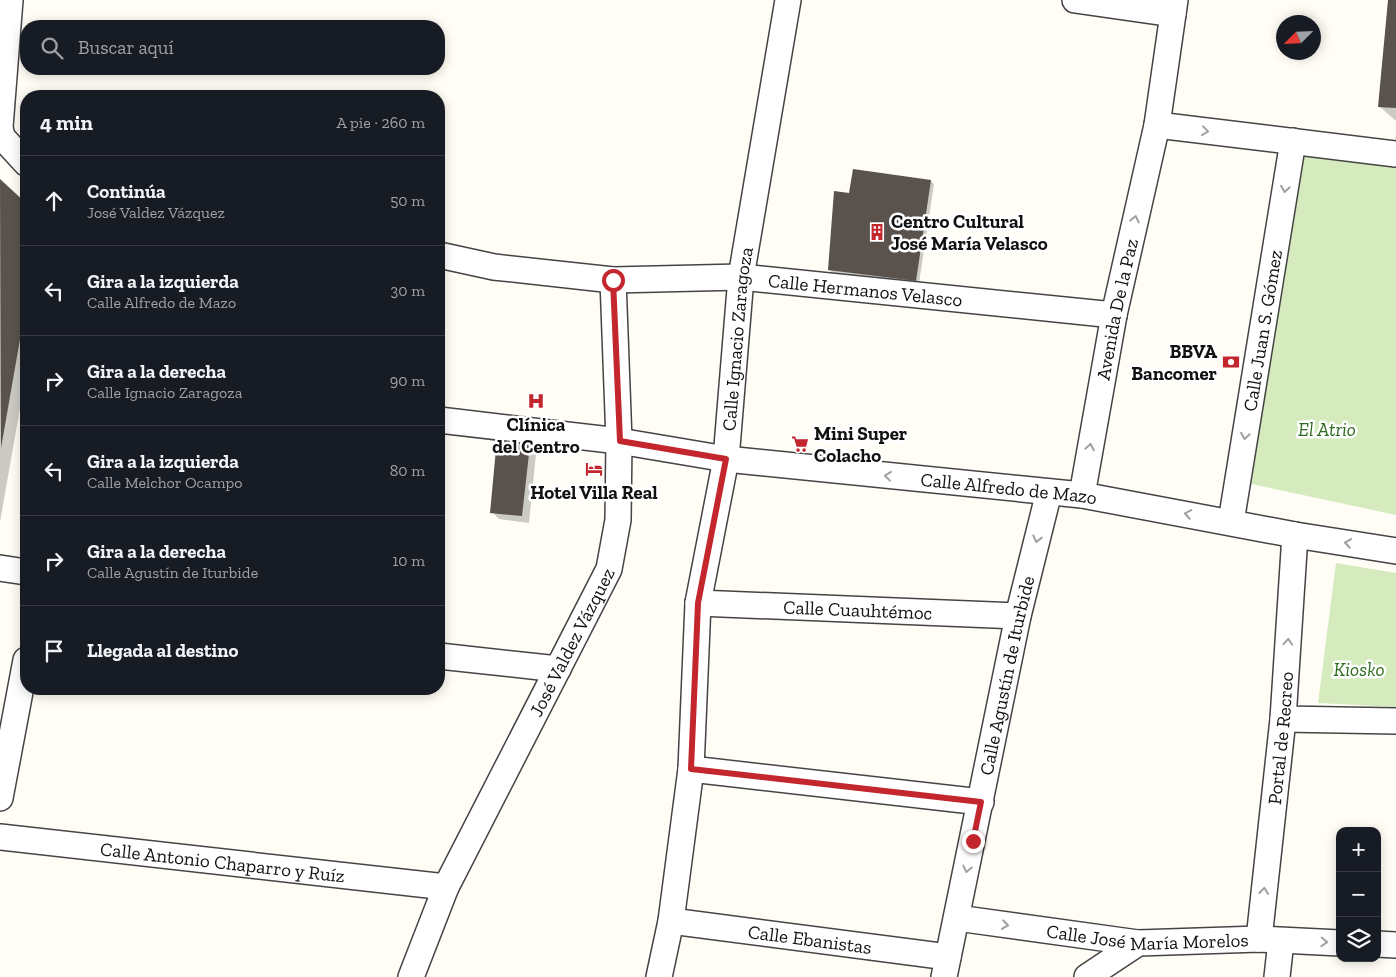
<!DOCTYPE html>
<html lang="es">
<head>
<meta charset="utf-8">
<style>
	:root { --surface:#171b24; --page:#242831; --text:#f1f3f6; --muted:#9ea1a6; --line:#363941 }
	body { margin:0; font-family:"Zilla Slab",serif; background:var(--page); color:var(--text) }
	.controls { position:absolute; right:15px; bottom:15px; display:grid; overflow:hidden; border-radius:10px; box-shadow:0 2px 12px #0003 }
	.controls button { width:45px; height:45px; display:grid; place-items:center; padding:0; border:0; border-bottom:1px solid var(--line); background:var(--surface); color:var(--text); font:25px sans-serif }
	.compass { position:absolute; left:1276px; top:15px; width:45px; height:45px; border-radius:50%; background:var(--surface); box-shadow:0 2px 12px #0003; rotate:246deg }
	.stop { position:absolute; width:15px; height:15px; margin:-11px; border:4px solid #c4262e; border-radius:50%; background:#fff }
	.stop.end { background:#c4262e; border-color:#fff; box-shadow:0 1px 5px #0008 }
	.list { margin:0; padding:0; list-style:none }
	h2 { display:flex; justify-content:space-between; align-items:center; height:65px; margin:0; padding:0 20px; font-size:21px }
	h2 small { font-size:16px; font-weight:400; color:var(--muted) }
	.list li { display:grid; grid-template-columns:32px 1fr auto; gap:15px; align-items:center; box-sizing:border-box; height:90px; padding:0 20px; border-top:1px solid var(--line) }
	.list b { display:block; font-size:19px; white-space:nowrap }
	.list p { margin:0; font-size:16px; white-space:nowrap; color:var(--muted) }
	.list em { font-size:16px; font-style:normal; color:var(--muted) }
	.icon { flex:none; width:28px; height:28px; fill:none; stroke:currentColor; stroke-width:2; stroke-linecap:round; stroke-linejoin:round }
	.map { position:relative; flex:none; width:1396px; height:977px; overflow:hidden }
	.search { position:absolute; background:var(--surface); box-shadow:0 2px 12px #0003; left:20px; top:20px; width:425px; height:55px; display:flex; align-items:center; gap:12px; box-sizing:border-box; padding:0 18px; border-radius:20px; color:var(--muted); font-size:19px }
	.panel { position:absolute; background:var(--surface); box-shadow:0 2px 12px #0003; left:20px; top:90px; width:425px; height:605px; border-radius:20px }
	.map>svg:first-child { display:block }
	.green { fill:#d5ebbd }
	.shadow { fill:#0003 }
	.building { fill:#5a524d }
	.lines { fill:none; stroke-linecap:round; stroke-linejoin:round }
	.minor-casing { stroke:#444; stroke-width:28 }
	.minor { stroke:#fff; stroke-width:25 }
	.oneway { stroke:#a0a0a0 }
	.route { stroke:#c4262e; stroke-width:6 }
	.labels { text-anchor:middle; stroke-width:5; stroke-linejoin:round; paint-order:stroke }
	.poi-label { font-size:19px; font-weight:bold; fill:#111; stroke:#fff; text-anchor:start }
	.street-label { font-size:19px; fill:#111; stroke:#fff }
	.park-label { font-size:19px; font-style:italic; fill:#2f6b1f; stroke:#fff }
</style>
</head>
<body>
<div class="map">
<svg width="1396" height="977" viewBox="0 0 1396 977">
	<rect width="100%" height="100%" fill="#fffdf5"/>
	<g class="green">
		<polygon points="1396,132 1396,515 1247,483 1303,144 1393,155"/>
		<polygon points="1336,563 1396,573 1396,707 1318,703"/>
	</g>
	<g class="shadow">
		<polygon points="1389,0 1396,0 1396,121 1379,106"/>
		<polygon points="0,181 26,205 26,374 0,522"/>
		<polygon points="931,181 934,184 919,283 833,273 829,270 850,194"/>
		<polygon points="529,446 536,454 529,523 499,519 492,512"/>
	</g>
	<g class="building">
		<polygon points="1388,0 1396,0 1396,108 1378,107"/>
		<polygon points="853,169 931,180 916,281 828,270 834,191 849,193"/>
		<polygon points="0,179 26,203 26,305 1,448"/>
		<polygon points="497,438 530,445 522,516 490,513"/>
	</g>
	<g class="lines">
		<g class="minor-casing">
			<g id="minor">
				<polyline points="10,0 0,127 2,137 26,163"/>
				<polyline points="1075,0 1173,14"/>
				<polyline points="1157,125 1396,154"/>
				<path id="s1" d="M439 255 494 267 613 280 741 277 1114 315"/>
				<path id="s2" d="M439 420 619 441 726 459 1082 495 1295 535 1396 551"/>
				<path id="s3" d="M1082 495 1114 315 1157 125 1175 0"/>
				<path id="s4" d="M1231 522 1293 141"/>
				<polyline points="0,568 26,572"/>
				<path id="s5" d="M698 603 1018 616"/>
				<polyline points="439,656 558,669"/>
				<polyline points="1283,719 1396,721"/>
				<polyline points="691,769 981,802"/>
				<polyline points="0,798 26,660"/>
				<path id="s6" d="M0 837 446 887"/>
				<path id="s7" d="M957 918 1138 943 1259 939 1340 943"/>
				<path id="s8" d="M671 921 948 957"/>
				<path id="s9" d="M1259 939 1283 719 1295 535"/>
				<polyline points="1377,944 1396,945"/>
				<path id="s10" d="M411 977 446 887 609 569 618 520 619 441 613 280"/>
				<path id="s11" d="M659 977 671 921 691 769 698 603 726 459 741 277 788 0"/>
				<path id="s12" d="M944 977 1018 616 1049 492"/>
				<polyline points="1087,977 1138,943"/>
				<polyline points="1277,977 1281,941"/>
			</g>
		</g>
		<use href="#minor" class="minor"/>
	</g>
	<defs><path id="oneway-chevron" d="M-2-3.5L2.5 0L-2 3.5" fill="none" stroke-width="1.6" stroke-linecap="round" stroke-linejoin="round" transform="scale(1.25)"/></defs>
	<g class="oneway">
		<use href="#oneway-chevron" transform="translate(1205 131) rotate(7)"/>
		<use href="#oneway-chevron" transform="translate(1285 189) rotate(99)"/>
		<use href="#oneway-chevron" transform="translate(1135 219) rotate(-77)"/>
		<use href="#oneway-chevron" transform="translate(1245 436) rotate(99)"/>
		<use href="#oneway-chevron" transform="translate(1090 447) rotate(-80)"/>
		<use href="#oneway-chevron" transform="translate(888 476) rotate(-174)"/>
		<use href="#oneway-chevron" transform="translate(1188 514) rotate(-170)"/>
		<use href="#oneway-chevron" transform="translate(1037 539) rotate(104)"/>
		<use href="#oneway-chevron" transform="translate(1348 543) rotate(-171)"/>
		<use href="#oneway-chevron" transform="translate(1288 642) rotate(-86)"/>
		<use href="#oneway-chevron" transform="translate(967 869) rotate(102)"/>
		<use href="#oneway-chevron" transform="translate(1264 891) rotate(-84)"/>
		<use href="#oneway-chevron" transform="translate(1005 925) rotate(8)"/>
		<use href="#oneway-chevron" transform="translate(1324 942) rotate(2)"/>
	</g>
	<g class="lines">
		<polyline class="route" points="613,280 620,441 726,459 698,603 691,769 981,802 973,841"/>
	</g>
	<defs>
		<g id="building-bare" transform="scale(1.35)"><path d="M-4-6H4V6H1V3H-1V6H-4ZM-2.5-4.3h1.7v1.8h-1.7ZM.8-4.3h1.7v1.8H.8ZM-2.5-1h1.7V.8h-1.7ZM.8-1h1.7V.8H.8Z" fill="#c4262e" stroke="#fff" stroke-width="2.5" paint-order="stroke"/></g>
		<g id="bank-bare" transform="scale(1.35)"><path d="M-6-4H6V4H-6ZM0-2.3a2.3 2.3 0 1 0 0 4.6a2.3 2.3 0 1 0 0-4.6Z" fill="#c4262e" stroke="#fff" stroke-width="2.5" paint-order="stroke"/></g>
		<g id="hospital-bare" transform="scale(1.35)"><path d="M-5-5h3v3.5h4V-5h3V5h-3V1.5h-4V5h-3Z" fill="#c4262e" stroke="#fff" stroke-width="2.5" paint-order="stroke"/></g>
		<g id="supermarket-bare" transform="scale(1.35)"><path d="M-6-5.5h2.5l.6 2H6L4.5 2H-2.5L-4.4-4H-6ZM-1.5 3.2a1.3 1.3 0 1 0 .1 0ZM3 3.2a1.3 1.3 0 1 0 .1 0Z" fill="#c4262e" stroke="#fff" stroke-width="2.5" paint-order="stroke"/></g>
		<g id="hotel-bare" transform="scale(1.35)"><path d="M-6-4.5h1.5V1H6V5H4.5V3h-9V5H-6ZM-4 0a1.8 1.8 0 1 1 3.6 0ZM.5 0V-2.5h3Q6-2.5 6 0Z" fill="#c4262e" stroke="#fff" stroke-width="2.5" paint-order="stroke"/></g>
	</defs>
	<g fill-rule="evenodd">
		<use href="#building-bare" x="877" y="232"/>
		<use href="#bank-bare" x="1231" y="362"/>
		<use href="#hospital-bare" x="536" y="401"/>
		<use href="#supermarket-bare" x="800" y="444"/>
		<use href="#hotel-bare" x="594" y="469"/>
	</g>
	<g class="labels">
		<g class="poi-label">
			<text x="891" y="228">Centro Cultural<tspan x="891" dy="22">José María Velasco</tspan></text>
			<text x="1217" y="358" text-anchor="end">BBVA<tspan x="1217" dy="22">Bancomer</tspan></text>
			<text x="536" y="431" text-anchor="middle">Clínica<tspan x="536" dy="22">del Centro</tspan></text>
			<text x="814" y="440">Mini Super<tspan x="814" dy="22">Colacho</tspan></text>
			<text x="594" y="499" text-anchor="middle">Hotel Villa Real</text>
		</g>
		<g class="street-label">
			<text dy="7" stroke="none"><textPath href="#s1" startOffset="429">Calle Hermanos Velasco</textPath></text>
			<text dy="7" stroke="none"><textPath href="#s3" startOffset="189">Avenida De la Paz</textPath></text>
			<text dy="7" stroke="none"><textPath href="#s4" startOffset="194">Calle Juan S. Gómez</textPath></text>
			<text dy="7" stroke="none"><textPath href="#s11" startOffset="644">Calle Ignacio Zaragoza</textPath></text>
			<text dy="7" stroke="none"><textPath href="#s2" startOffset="574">Calle Alfredo de Mazo</textPath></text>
			<text dy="7" stroke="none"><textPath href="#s5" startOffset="160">Calle Cuauhtémoc</textPath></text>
			<text dy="7" stroke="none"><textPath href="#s10" startOffset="372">José Valdez Vázquez</textPath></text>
			<text dy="7" stroke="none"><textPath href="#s12" startOffset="308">Calle Agustín de Iturbide</textPath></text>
			<text dy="7" stroke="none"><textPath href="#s9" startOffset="202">Portal de Recreo</textPath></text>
			<text dy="7" stroke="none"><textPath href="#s6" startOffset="224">Calle Antonio Chaparro y Ruíz</textPath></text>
			<text dy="7" stroke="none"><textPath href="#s7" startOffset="192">Calle José María Morelos</textPath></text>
			<text dy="7" stroke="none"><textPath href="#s8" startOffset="140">Calle Ebanistas</textPath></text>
		</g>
		<g class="park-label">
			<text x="1327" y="436">El Atrio</text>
			<text x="1359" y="676">Kiosko</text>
		</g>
	</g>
</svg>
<div class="controls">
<button>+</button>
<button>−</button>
<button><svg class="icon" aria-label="layers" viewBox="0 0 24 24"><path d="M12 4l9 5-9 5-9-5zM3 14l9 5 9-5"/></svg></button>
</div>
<svg class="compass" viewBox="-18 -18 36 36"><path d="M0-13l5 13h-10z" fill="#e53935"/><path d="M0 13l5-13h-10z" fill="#9ea1a6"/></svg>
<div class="stop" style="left:613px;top:280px"></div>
<div class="stop end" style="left:973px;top:841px"></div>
<div class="search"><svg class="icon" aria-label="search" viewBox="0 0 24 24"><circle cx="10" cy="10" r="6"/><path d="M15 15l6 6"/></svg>Buscar aquí</div>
<section class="panel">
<h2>4 min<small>A pie · 260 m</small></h2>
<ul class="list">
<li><svg class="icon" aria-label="ahead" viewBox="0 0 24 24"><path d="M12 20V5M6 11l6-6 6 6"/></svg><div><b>Continúa</b><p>José Valdez Vázquez</p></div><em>50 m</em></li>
<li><svg class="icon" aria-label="left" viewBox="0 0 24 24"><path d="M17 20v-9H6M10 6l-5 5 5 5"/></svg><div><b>Gira a la izquierda</b><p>Calle Alfredo de Mazo</p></div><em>30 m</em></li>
<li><svg class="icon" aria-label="right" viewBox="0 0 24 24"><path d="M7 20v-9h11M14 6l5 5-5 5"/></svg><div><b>Gira a la derecha</b><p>Calle Ignacio Zaragoza</p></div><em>90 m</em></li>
<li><svg class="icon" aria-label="left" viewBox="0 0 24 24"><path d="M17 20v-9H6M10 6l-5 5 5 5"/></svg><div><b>Gira a la izquierda</b><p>Calle Melchor Ocampo</p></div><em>80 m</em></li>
<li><svg class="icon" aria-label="right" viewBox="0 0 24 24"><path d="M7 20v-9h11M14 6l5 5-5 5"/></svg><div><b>Gira a la derecha</b><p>Calle Agustín de Iturbide</p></div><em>10 m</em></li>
<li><svg class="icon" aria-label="arrive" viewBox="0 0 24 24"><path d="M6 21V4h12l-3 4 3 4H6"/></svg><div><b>Llegada al destino</b></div></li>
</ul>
</section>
</div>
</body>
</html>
